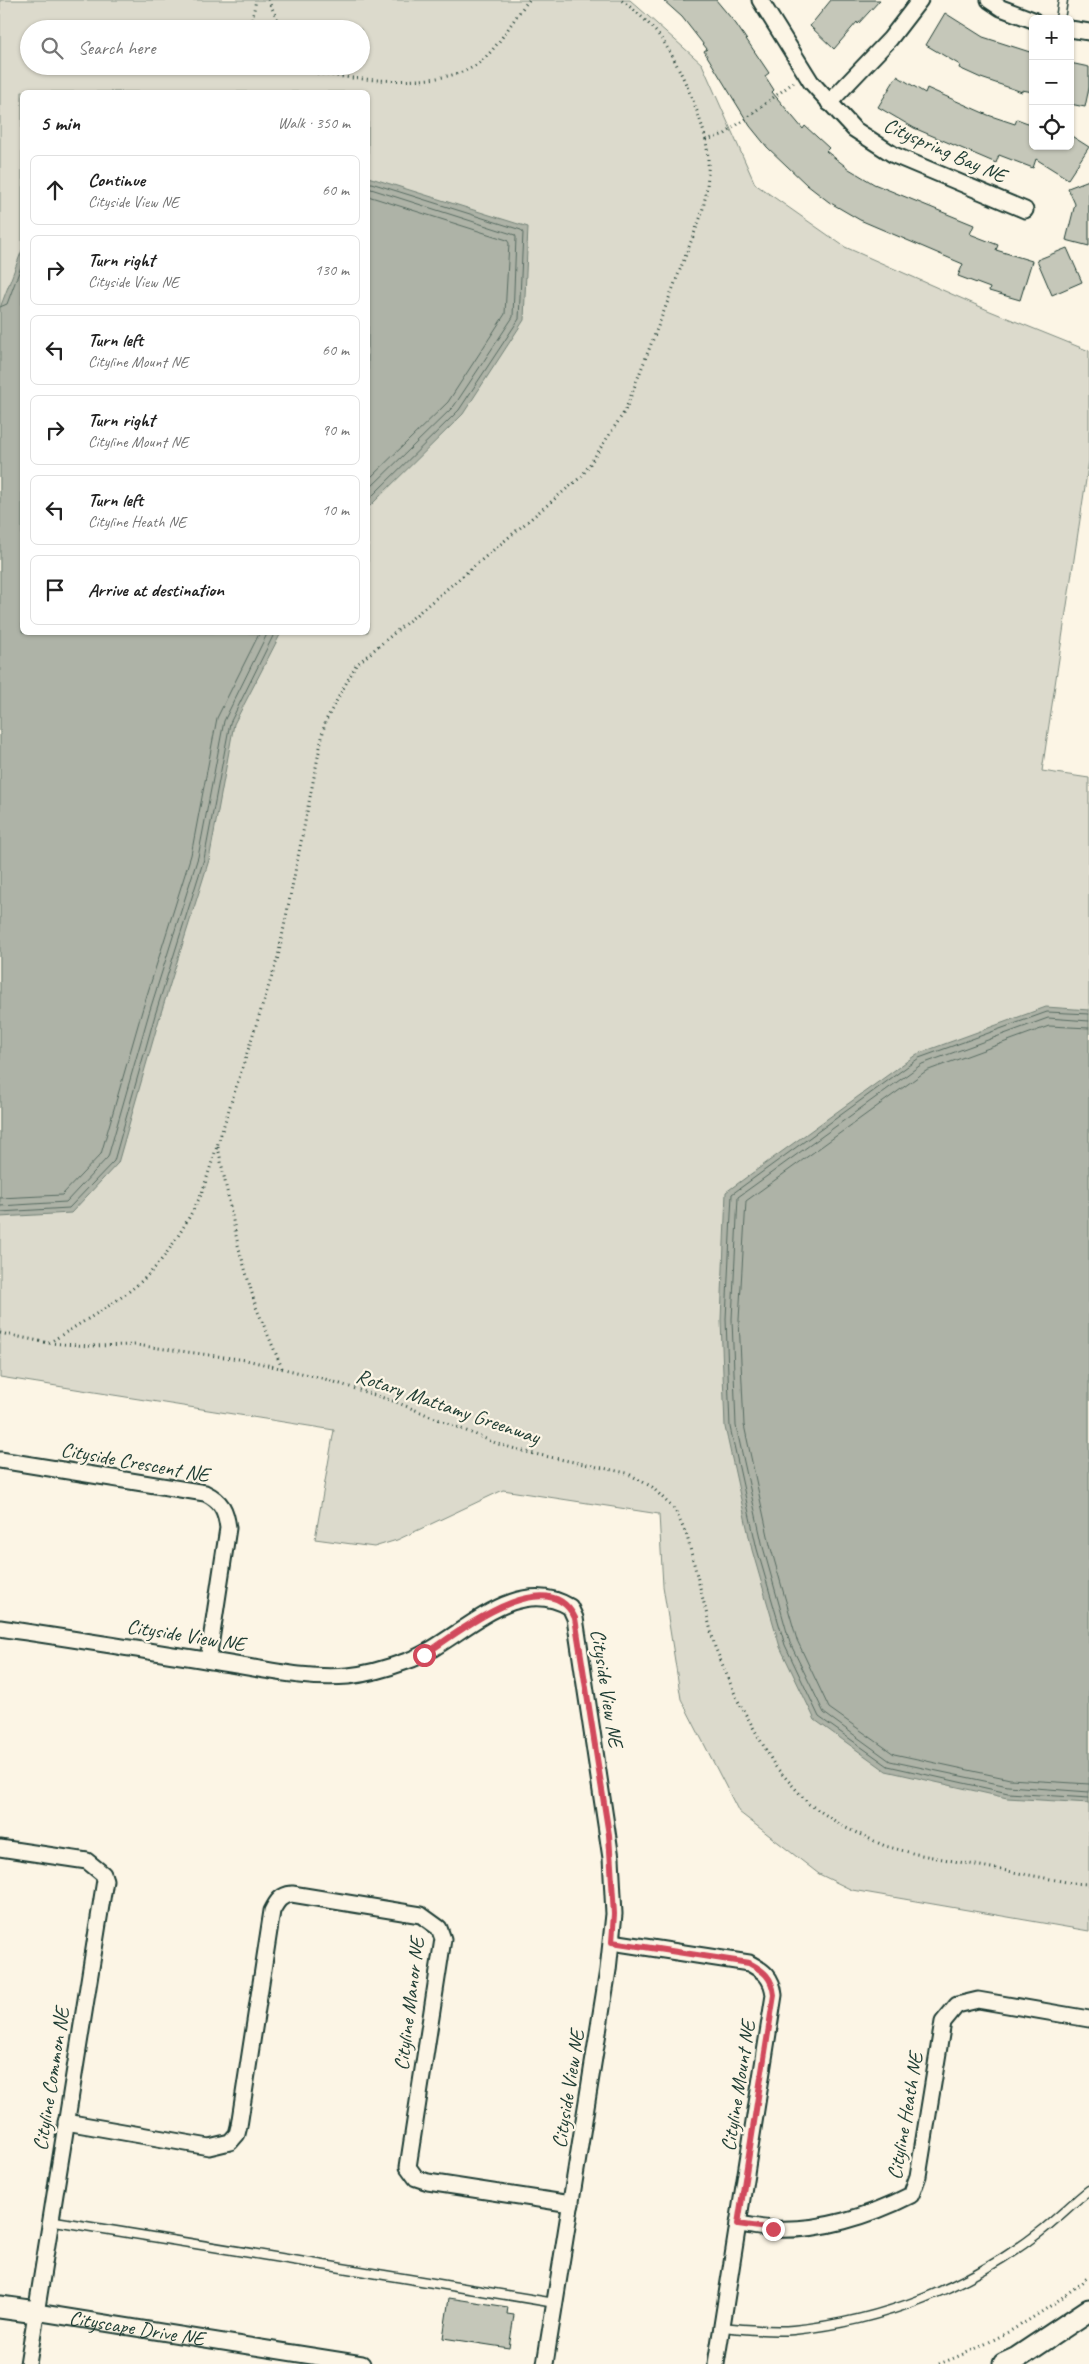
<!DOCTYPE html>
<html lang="en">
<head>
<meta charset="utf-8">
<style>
	:root { --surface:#fff; --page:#f2f2f2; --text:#222; --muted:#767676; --line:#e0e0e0 }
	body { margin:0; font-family:Caveat,sans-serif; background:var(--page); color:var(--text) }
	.controls { position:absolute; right:15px; top:15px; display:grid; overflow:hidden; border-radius:8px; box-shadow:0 1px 4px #0004 }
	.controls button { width:45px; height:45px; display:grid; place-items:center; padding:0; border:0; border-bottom:1px solid var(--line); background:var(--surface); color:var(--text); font:25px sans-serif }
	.stop { position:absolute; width:15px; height:15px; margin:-11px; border:4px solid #d1495b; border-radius:50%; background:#fff }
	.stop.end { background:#d1495b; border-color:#fff; box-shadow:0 1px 5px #0008 }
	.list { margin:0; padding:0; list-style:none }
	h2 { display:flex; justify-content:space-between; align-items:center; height:65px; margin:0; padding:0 20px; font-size:21px }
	h2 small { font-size:16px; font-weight:400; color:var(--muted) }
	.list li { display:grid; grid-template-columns:32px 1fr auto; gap:15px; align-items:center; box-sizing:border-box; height:70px; margin:0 10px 10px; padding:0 10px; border:1px solid var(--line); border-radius:8px }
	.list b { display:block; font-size:19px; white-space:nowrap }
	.list p { margin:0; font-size:16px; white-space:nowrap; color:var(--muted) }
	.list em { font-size:16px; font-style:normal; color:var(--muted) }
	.icon { flex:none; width:28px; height:28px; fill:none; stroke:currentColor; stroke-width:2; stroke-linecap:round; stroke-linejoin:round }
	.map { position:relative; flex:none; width:1089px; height:2364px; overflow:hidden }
	.search { position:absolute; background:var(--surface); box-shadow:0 1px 4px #0004; left:20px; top:20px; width:350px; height:55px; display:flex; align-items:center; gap:12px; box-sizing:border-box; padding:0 18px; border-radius:28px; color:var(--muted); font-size:19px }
	.panel { position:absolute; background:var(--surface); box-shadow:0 1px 4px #0004; left:20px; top:90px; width:350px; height:545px; border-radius:8px }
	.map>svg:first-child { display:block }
	.green { fill:#dcdacc; stroke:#7e8c80; fill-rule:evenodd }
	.water { fill:#aeb3a7; stroke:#758479 }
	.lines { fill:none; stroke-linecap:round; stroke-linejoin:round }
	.shore { stroke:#586c62; stroke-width:1 }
	.building { fill:#c5c7b9; stroke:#1f3d34 }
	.lane-casing { stroke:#1f3d34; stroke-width:11 }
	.street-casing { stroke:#1f3d34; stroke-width:19 }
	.secondary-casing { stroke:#1f3d34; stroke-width:25 }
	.path { stroke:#1f3d34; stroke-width:3; stroke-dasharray:1 4; stroke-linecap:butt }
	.lane { stroke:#fcf5e5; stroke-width:8 }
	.street { stroke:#fcf5e5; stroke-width:15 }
	.secondary { stroke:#fcf5e5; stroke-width:21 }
	.route { stroke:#d1495b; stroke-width:6 }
	.labels { text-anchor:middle; stroke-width:4.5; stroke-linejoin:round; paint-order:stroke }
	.street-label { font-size:21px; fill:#1f3d34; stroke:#fcf5e5 }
</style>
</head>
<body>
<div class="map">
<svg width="1089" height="2364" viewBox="0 0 1089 2364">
	<rect width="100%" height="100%" fill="#fcf5e5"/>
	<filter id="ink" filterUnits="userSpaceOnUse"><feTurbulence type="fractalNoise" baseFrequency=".02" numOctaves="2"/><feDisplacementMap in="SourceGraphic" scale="10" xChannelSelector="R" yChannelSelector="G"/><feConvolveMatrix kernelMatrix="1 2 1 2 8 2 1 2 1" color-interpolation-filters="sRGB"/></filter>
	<g filter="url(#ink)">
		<path class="green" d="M0 0H630L702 64 755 184 845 247 990 311 1089 351V460L1042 771 1089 778V1931L852 1890 819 1874 739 1812 681 1699 663 1586 659 1514 503 1490 397 1540 374 1547 315 1539 334 1430 0 1377ZM29 29H361V66H29ZM22 92H368V632H22Z"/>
		<g class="water">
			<polygon points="368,177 528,227 524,320 463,414 368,508"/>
			<polygon points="22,250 22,632 281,633 234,724 209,860 160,1016 118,1163 71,1213 0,1217 0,308"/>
			<polygon points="1046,1007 1089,1010 1089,1803 1007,1798 886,1771 815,1720 780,1647 752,1550 725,1427 721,1320 726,1192 917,1054"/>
		</g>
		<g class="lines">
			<g class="shore">
				<polyline points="368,182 521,230 523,233 519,319 459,410 368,500"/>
				<polyline points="368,188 515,235 516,237 513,317 454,406 368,490"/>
				<polyline points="368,196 507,240 509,243 505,314 448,402 368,480"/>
				<polyline points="0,307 7,304 22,264"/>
				<polyline points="1089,1014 1047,1012 919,1058 732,1194 726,1319 730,1427 757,1549 785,1645 819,1717 888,1766 1008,1793 1089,1798"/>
				<polyline points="1089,1021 1048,1018 922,1064 738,1197 732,1319 736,1426 763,1547 790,1643 824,1713 890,1761 1008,1786 1089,1792"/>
				<polyline points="1089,1028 1049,1026 926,1071 746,1201 739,1320 744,1425 770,1545 797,1640 829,1708 894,1754 1010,1779 1089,1784"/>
				<polyline points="0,1198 62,1195 101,1154 142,1011 191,855 217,718 260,632"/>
				<polyline points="0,1206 66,1202 108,1157 149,1013 198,857 224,721 268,632"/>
				<polyline points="0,1212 69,1208 114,1161 155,1015 204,859 230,723 275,632"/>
			</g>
		</g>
		<g class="building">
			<polygon points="663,0 716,0 736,24 769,73 765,76 774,90 772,92 803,129 805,126 829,148 826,151 849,169 874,184 974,225 970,234 998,245 996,250 1032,261 1020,300 989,291 990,288 958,276 963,264 860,220 829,202 807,185 767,147 750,126 704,51 707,49 682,17"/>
			<polygon points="831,0 880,0 858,24 857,22 834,49 810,26"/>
			<polygon points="945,13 983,37 1033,53 1033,92 1022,90 1022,92 981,78 959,68 960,65 926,45"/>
			<polygon points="1070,63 1089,67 1089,88 1085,107 1070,104"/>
			<polygon points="897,76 925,93 927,88 988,115 1015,124 1017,119 1033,125 1033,146 1070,146 1070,135 1089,147 1068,179 1036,159 1033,168 999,155 996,163 914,128 878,107"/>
			<polygon points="1089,180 1089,246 1066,240 1075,204 1068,188"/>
			<polygon points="1067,248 1082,282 1052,295 1037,260"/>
			<polygon points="449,2298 508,2307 507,2314 514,2315 509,2348 443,2338"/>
		</g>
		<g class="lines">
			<g class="lane-casing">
				<g id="lane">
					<polyline points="1060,19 1063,0"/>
					<polyline points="49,2220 555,2303"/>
					<path d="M722 2327C745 2329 770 2332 793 2330 883 2321 969 2287 1040 2232 1057 2219 1072 2203 1089 2190"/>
				</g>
			</g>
			<g class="street-casing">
				<g id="street">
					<polyline points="760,0 811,82 854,129 894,155 1025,210"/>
					<polyline points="989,0 1001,8 1033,20"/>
					<polyline points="1070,29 1089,32"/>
					<polyline points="829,103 890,39 920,0"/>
					<path d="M0 1460 205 1493C222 1501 226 1511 228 1528L208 1660"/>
					<path d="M0 1628C72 1639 145 1650 217 1662 259 1668 305 1680 348 1676 368 1674 388 1668 407 1661 457 1644 512 1572 570 1607L575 1618 611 1858 614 1914 608 1970 545 2364"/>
					<polyline points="0,1848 87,1861 103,1874 105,1880 28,2364"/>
					<path d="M612 1942 749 1963C764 1971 772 1977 774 1995L716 2364"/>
					<path d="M66 2122 209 2147 230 2142 237 2134 239 2126 272 1911C277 1901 281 1895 292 1894L421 1915 439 1928 443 1939 408 2167 416 2178 428 2182 571 2204"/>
					<path d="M738 2224C749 2225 761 2228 772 2229 819 2232 870 2216 911 2195L918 2176 943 2022 957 2005 978 2000 1089 2019"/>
					<path id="s1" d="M36 2312 362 2364"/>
				</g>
			</g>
			<g class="secondary-casing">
				<g id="secondary">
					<polyline points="0,2307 36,2312"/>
					<polyline points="1004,2364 1017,2358 1089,2310"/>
				</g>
			</g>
			<g class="path">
				<polyline points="268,0 282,29"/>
				<polyline points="250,29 256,0"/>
				<path d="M283 66C329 78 440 93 479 63 499 47 512 20 529 0"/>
				<polyline points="310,66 316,70"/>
				<polyline points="706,140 725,134 794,82"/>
				<polyline points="218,1147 238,1245 256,1307 282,1368"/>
				<polyline points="0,1333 49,1343 89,1346 136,1345 246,1360 322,1378 396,1402 498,1444 530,1453 627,1473 652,1487 675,1510 687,1536 715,1647 737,1699 775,1766 809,1804 844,1827 885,1846 916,1854 1072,1883 1089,1884"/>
				<path d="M49 1343C81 1322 119 1303 147 1276 168 1256 189 1219 202 1193L278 957 325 722 356 665 582 476 625 411 701 216C707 193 710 172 707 148 704 122 682 72 668 49 658 31 638 12 621 0"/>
				<path d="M939 2364C994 2343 1045 2314 1089 2276"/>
			</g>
			<use href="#lane" class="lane"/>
			<use href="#street" class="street"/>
			<use href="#secondary" class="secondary"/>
		</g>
	</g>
	<g class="lines" filter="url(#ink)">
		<path class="route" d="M424 1655C456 1634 548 1560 575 1618L609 1835 614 1914 612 1942 749 1963C764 1971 772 1977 774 1995L738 2224 773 2229"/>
	</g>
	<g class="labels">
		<g class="street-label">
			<text transform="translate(945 150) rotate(24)" y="7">Cityspring Bay NE</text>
			<text transform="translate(448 1406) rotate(19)" y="7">Rotary Mattamy Greenway</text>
			<text transform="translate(135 1462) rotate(10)" y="7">Cityside Crescent NE</text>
			<text transform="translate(186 1635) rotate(9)" y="7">Cityside View NE</text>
			<text transform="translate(607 1688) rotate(81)" y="7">Cityside View NE</text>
			<text transform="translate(409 2004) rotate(-83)" y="7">Cityline Manor NE</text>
			<text transform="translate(51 2079) rotate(-81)" y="7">Cityline Common NE</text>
			<text transform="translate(738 2086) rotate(-81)" y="7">Cityline Mount NE</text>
			<text transform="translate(568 2089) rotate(-81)" y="7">Cityside View NE</text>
			<text transform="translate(905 2116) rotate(-80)" y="7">Cityline Heath NE</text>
			<text dy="7" stroke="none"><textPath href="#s1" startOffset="102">Cityscape Drive NE</textPath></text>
		</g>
	</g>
</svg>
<div class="controls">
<button>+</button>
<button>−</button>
<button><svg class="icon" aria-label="locate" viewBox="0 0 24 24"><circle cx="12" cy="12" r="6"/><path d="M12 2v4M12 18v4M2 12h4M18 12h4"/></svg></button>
</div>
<div class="stop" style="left:424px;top:1655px"></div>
<div class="stop end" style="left:773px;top:2229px"></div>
<div class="search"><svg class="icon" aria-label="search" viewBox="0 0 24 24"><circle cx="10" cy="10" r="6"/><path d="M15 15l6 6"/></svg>Search here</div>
<section class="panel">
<h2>5 min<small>Walk · 350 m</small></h2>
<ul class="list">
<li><svg class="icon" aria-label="ahead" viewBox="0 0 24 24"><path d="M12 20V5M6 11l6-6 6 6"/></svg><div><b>Continue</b><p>Cityside View NE</p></div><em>60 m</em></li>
<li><svg class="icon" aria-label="right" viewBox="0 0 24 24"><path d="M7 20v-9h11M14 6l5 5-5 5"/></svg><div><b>Turn right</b><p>Cityside View NE</p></div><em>130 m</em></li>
<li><svg class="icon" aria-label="left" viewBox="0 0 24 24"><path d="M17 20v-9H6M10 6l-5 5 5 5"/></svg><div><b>Turn left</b><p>Cityline Mount NE</p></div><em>60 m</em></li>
<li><svg class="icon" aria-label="right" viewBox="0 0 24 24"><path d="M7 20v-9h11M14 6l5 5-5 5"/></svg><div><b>Turn right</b><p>Cityline Mount NE</p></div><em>90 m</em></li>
<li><svg class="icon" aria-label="left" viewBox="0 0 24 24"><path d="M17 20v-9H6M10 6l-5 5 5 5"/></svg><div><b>Turn left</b><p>Cityline Heath NE</p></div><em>10 m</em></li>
<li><svg class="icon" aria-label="arrive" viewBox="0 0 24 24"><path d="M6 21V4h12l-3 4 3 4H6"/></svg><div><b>Arrive at destination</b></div></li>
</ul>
</section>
</div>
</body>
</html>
